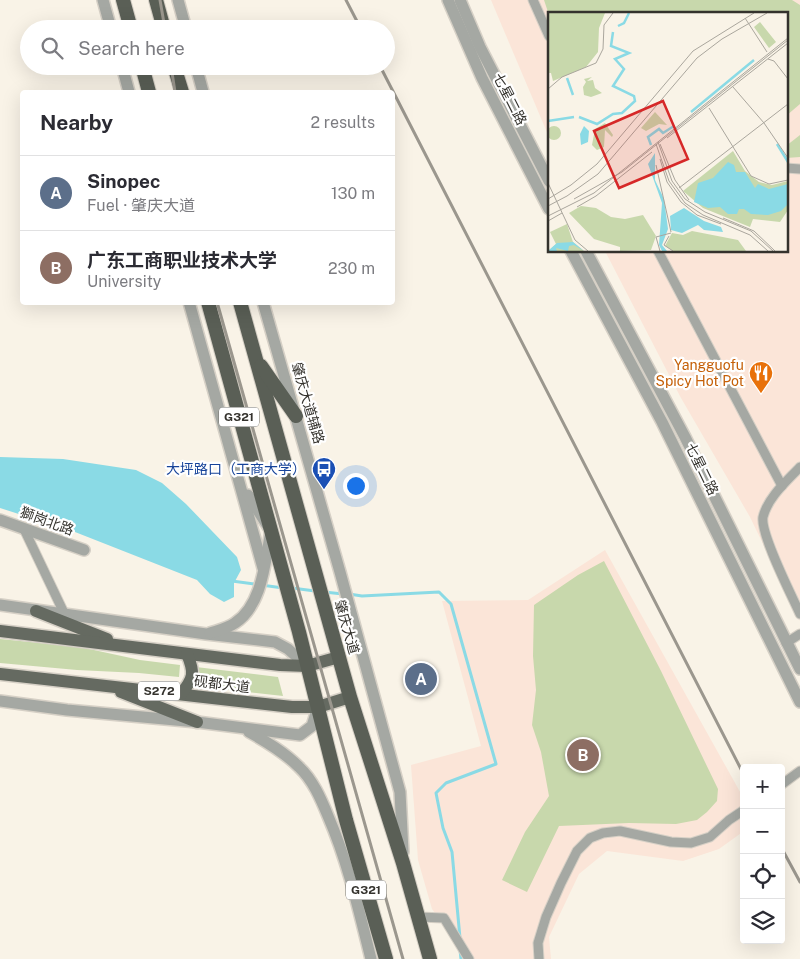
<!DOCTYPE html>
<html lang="en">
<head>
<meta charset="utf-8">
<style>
	:root { --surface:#fff; --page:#f2f2f3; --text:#2b2b33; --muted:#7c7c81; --line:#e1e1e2; --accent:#b14fb7 }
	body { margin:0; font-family:"Public Sans","Noto Sans SC",sans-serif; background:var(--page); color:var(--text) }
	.controls { position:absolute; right:15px; bottom:15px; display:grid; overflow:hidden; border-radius:5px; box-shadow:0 5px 20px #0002 }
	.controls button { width:45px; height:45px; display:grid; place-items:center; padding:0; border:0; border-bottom:1px solid var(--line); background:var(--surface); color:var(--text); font:25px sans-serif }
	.you { position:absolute; left:355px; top:485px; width:18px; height:18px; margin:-12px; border:4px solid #fff; border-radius:50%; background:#1a73e8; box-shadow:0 0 0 8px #1a73e833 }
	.badge { display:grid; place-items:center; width:32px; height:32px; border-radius:50%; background:var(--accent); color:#fff; font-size:16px; font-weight:700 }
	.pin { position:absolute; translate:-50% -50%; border:2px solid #fff; box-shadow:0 1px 5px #0006 }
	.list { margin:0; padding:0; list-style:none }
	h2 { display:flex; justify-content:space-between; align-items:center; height:65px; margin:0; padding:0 20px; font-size:21px }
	h2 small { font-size:16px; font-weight:400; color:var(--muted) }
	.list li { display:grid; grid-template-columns:32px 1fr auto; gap:15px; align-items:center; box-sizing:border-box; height:75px; padding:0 20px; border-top:1px solid var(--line) }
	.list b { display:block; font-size:19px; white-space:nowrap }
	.list p { margin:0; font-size:16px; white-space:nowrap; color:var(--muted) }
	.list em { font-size:16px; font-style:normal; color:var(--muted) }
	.icon { flex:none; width:28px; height:28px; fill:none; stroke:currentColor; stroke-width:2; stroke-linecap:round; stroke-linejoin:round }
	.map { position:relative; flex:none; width:800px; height:959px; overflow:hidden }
	.search { position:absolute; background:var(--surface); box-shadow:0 5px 20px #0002; left:20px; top:20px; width:375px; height:55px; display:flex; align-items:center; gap:12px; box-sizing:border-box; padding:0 18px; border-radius:28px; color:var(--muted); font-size:19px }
	.panel { position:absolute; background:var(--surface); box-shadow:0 5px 20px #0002; left:20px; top:90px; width:375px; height:215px; border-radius:5px }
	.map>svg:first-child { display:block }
	.education { fill:#fbe5d8 }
	.green { fill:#c8d8ac }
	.water { fill:#8adae5 }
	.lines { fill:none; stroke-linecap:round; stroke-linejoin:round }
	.stream { stroke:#8adae5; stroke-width:3 }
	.minor-casing { stroke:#d6d0c6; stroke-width:11 }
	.tertiary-casing { stroke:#d6d0c6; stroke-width:14 }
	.primary-casing { stroke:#d6d0c6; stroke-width:15 }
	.trunk-casing { stroke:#d6d0c6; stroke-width:16 }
	.minor { stroke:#a5a8a3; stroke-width:9 }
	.tertiary { stroke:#a5a8a3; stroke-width:11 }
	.primary { stroke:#656a61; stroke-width:12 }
	.trunk { stroke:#5a5f56; stroke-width:14 }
	.rail { stroke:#9b978e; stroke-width:3 }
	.labels { text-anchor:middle; stroke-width:4.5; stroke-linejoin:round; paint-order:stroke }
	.shield { fill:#fff; stroke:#71706c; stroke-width:1 }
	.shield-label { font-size:12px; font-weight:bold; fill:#34322d }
	.street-label { font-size:14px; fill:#34322d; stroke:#fff }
	.food-label { font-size:14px; fill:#c56008; stroke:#fff; text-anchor:end }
	.transit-label { font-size:14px; fill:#164399; stroke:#fff; text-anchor:end }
	.inset-river { fill:none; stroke:#8adae5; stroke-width:2.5 }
	.inset-road { fill:none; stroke:#aaa69d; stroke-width:1 }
	.view { fill:#d62828; fill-opacity:0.15; stroke:#d62828; stroke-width:2.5 }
	.inset-edge { fill:none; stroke:#34322d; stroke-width:2.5 }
</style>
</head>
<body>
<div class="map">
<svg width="800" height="959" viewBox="0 0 800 959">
	<rect width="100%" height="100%" fill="#f9f3e7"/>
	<g class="education">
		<polygon points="491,0 800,0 800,621 750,517 681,398 605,251 786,251 786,14 549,14 549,137"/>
		<polygon points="605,550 744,799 744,831 719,849 683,861 607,851 579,874 549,937 551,959 468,959 432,909 418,860 411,765 481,746 442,601 528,600"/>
	</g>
	<g class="green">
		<polygon points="544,0 792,0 800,5 800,104 786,116 786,14 549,15"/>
		<polygon points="800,135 800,157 786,158 786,146"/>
		<polygon points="604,561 661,671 718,789 717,801 707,812 697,820 676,824 629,823 559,826 527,892 502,880 525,832 549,796 541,752 532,725 536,690 533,656 534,605 578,575"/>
		<polygon points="0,639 80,647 140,660 180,665 179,677 139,673 77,670 0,663"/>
		<polygon points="196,667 278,677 283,696 196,686"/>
	</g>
	<polygon class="water" points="0,457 63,459 136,470 162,483 186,504 237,557 241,570 234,583 234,597 224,602 210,594 197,580 75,532 0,508"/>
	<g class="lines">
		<g class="stream">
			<polyline points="232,581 283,588"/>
			<polyline points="292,588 315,591"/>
			<polyline points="324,592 343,594"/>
			<polyline points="349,594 362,596 439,592 451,604 496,764 446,783 436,793 443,828 452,852 460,938"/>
			<polyline points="460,950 461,959"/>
		</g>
		<g class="minor-casing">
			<g id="minor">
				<polyline points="533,0 549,36"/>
				<polyline points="786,168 800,169"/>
				<polyline points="658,251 782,486"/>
				<path d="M800 467C787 481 768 497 763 517 760 534 792 596 800 614"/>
				<polyline points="24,529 65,615"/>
				<polyline points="786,643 800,634"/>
				<polyline points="781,785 800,771"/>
				<polyline points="419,917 444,918 469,959"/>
				<polyline points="539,959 538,943 546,917 561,883 577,851 590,838 603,833 620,831 671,842 691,843 710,837 729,820 744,810"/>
			</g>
		</g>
		<g class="tertiary-casing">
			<g id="tertiary">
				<polyline points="103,0 111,29"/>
				<polyline points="178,0 186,29"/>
				<polyline points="448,0 482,78 549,209"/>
				<polyline points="460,0 480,47 549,181"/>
				<polyline points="122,66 129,92"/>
				<polyline points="196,66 203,92"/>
				<polyline points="571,251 662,422 800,702"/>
				<polyline points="586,251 685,437 800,669"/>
				<polyline points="189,302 263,568"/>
				<polyline points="263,302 340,572 400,792 403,852"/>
				<polyline points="0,520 84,550"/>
				<polyline points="0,605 206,634 275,642 288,649 307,666"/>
				<path d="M210 633C219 630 228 628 235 623 263 605 265 560 271 531L248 495"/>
				<polyline points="0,701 67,710 197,722 300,735 312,726 318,707"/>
				<path d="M249 732C267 742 284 752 299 767 313 780 321 799 328 816 348 862 359 911 371 959"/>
			</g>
		</g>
		<g class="primary-casing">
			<g id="primary">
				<polyline points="36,611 107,639"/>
				<polyline points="0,631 280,665 307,666 339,657"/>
				<polyline points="0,674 292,707 318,707 350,697"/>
				<polyline points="121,692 197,722"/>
				<path d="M181 694C194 678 195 673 187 654"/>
			</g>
		</g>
		<g class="trunk-casing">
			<g id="trunk">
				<polyline points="123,0 131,29"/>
				<polyline points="156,0 164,29"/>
				<polyline points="142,66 149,92"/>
				<polyline points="174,66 182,92"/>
				<polyline points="208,302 299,632 346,820 386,959"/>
				<polyline points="240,302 350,697 403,863 430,959"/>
				<polyline points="261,366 296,416"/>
			</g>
		</g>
		<use href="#minor" class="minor"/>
		<use href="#tertiary" class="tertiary"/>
		<use href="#primary" class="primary"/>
		<use href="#trunk" class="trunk"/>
		<g class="rail">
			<polyline points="160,0 165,29"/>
			<polyline points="346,0 361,29"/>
			<polyline points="171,66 175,92"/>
			<polyline points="380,66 744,775"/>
			<polyline points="217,302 403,959"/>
			<polyline points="781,847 800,882"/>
		</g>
	</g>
	<defs>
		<g id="restaurant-pin" transform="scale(1.25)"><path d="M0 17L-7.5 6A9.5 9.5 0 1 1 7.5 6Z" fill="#e8710a" stroke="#fff"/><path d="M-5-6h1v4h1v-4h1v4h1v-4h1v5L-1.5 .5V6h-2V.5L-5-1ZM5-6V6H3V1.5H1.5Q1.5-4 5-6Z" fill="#fff"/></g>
		<g id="bus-pin" transform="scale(1.25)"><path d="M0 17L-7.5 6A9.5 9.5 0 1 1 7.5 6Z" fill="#1a4fb4" stroke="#fff"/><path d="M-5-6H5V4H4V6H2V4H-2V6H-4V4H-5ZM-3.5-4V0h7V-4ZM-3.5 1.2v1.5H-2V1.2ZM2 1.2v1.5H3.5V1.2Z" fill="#fff"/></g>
	</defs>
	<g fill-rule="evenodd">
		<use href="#restaurant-pin" x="761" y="373"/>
		<use href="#bus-pin" x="324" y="469"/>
	</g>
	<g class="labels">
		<g class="shield">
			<rect x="219" y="407.5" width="40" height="19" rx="4"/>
			<rect x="138" y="681.5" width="42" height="19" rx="4"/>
			<rect x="346" y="880.5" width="40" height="19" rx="4"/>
		</g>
		<g class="shield-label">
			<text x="239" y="421">G321</text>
			<text x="159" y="695">S272</text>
			<text x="366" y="894">G321</text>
		</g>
		<g class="street-label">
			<text transform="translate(510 99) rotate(63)" y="5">七星二路</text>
			<text transform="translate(308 403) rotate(74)" y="5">肇庆大道辅路</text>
			<text transform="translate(702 469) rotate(64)" y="5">七星二路</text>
			<text transform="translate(47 521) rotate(20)" y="5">獅岗北路</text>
			<text transform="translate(347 627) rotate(74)" y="5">肇庆大道</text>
			<text transform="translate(222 684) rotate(7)" y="5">砚都大道</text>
		</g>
		<g class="food-label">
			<text x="744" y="370">Yangguofu<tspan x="744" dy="16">Spicy Hot Pot</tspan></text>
		</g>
		<g class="transit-label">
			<text x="306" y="474">大坪路口（工商大学）</text>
		</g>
	</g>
	<g transform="translate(548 12)">
		<rect width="240" height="240" fill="#f9f3e7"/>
		<path d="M0 1H57L51 16 50 40 38 55 5 69 3 61H0ZM212 10 228 30 221 36 206 15ZM44 65 39 69 45 68 47 76 54 81 43 85 36 83 35 75 38 70 36 67ZM107 100 119 113 111 112 98 119 93 116ZM57 111 65 123 64 125 57 118 56 135 49 138 44 133 47 117ZM-1 121a7 7 0 1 1 14 0a7 7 0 1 1-14 0ZM185 139 197 159 211 170 224 173 240 169V198L232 210 205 207 202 215 155 196 135 179ZM33 194 48 196 63 205 77 207 95 203 108 224 103 238 72 239V235L46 227 21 201ZM19 212 25 230 36 239H0L8 232 2 220ZM144 219 190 228 198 239H125L117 234 124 221 135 223Z" fill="#c8d8ac"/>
		<path d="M36 114 41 119 40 130 33 133 32 122ZM107 141V168L116 187 120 217 114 233 119 239H114L111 233 114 191 100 152ZM180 150 186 153 188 160H197L207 176 210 172 221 177 240 172V192L233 199 220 203 203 202 196 197H191L189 202H180L172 195 160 196 146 190 150 171 165 166ZM136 196 156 209 173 215 175 220 156 218 150 213 134 221 123 218 122 204ZM25 230 36 239 26 233 21 234 20 239 8 236 9 239H0L9 231Z" fill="#8adae5"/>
		<path class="inset-river" d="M70 14 76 11 81 1M19 66 25 83M143 100 206 48M31 105 49 112 65 102 74 101 87 89 86 84 65 74 76 57 67 47 81 41 63 34 65 20M0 109 26 105M229 132 240 150M103 133 100 125 111 117 115 121 126 114"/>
		<path class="inset-road" d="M197 6 219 40M220 47 226 49 240 67M185 75 216 111 240 146M0 77 14 65 48 51 55 37 56 13 65 1M161 96 203 164 221 172 240 168M119 126 240 31M110 130 124 169 137 187 157 200 203 219 225 239M108 132 121 169 137 191 155 203 202 223 220 239M112 132 127 168 141 188M112 147 119 170 133 190 149 203 173 212M108 153 123 220M0 171 27 228 40 239M131 176 240 92M0 187 23 173 49 152 145 39 206 1M26 187 74 160 240 28M0 194 19 184 50 162 149 46 174 27 219 1M29 195 48 184 104 140M0 204 46 181 240 26M175 206 206 219 227 239M0 209 14 201M121 224 116 233 125 239M112 239 108 225 123 221"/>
		<path class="view" d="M115 89 140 147 71 176 46 119Z"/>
		<rect width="240" height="240" class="inset-edge"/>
	</g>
</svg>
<div class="controls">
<button>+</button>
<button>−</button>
<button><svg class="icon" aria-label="locate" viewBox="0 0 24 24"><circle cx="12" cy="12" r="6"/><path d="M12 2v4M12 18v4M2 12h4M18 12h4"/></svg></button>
<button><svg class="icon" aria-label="layers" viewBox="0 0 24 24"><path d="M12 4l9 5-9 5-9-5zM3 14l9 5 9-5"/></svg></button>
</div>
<div class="you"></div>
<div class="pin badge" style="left:421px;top:679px;background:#5c6f8a">A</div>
<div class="pin badge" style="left:583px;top:755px;background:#8d6e63">B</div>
<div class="search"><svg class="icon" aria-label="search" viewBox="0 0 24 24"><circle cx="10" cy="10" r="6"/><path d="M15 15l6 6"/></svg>Search here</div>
<section class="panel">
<h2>Nearby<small>2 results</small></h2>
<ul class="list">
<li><span class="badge" style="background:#5c6f8a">A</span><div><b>Sinopec</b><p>Fuel · 肇庆大道</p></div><em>130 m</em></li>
<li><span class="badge" style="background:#8d6e63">B</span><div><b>广东工商职业技术大学</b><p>University</p></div><em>230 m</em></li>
</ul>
</section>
</div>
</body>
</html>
